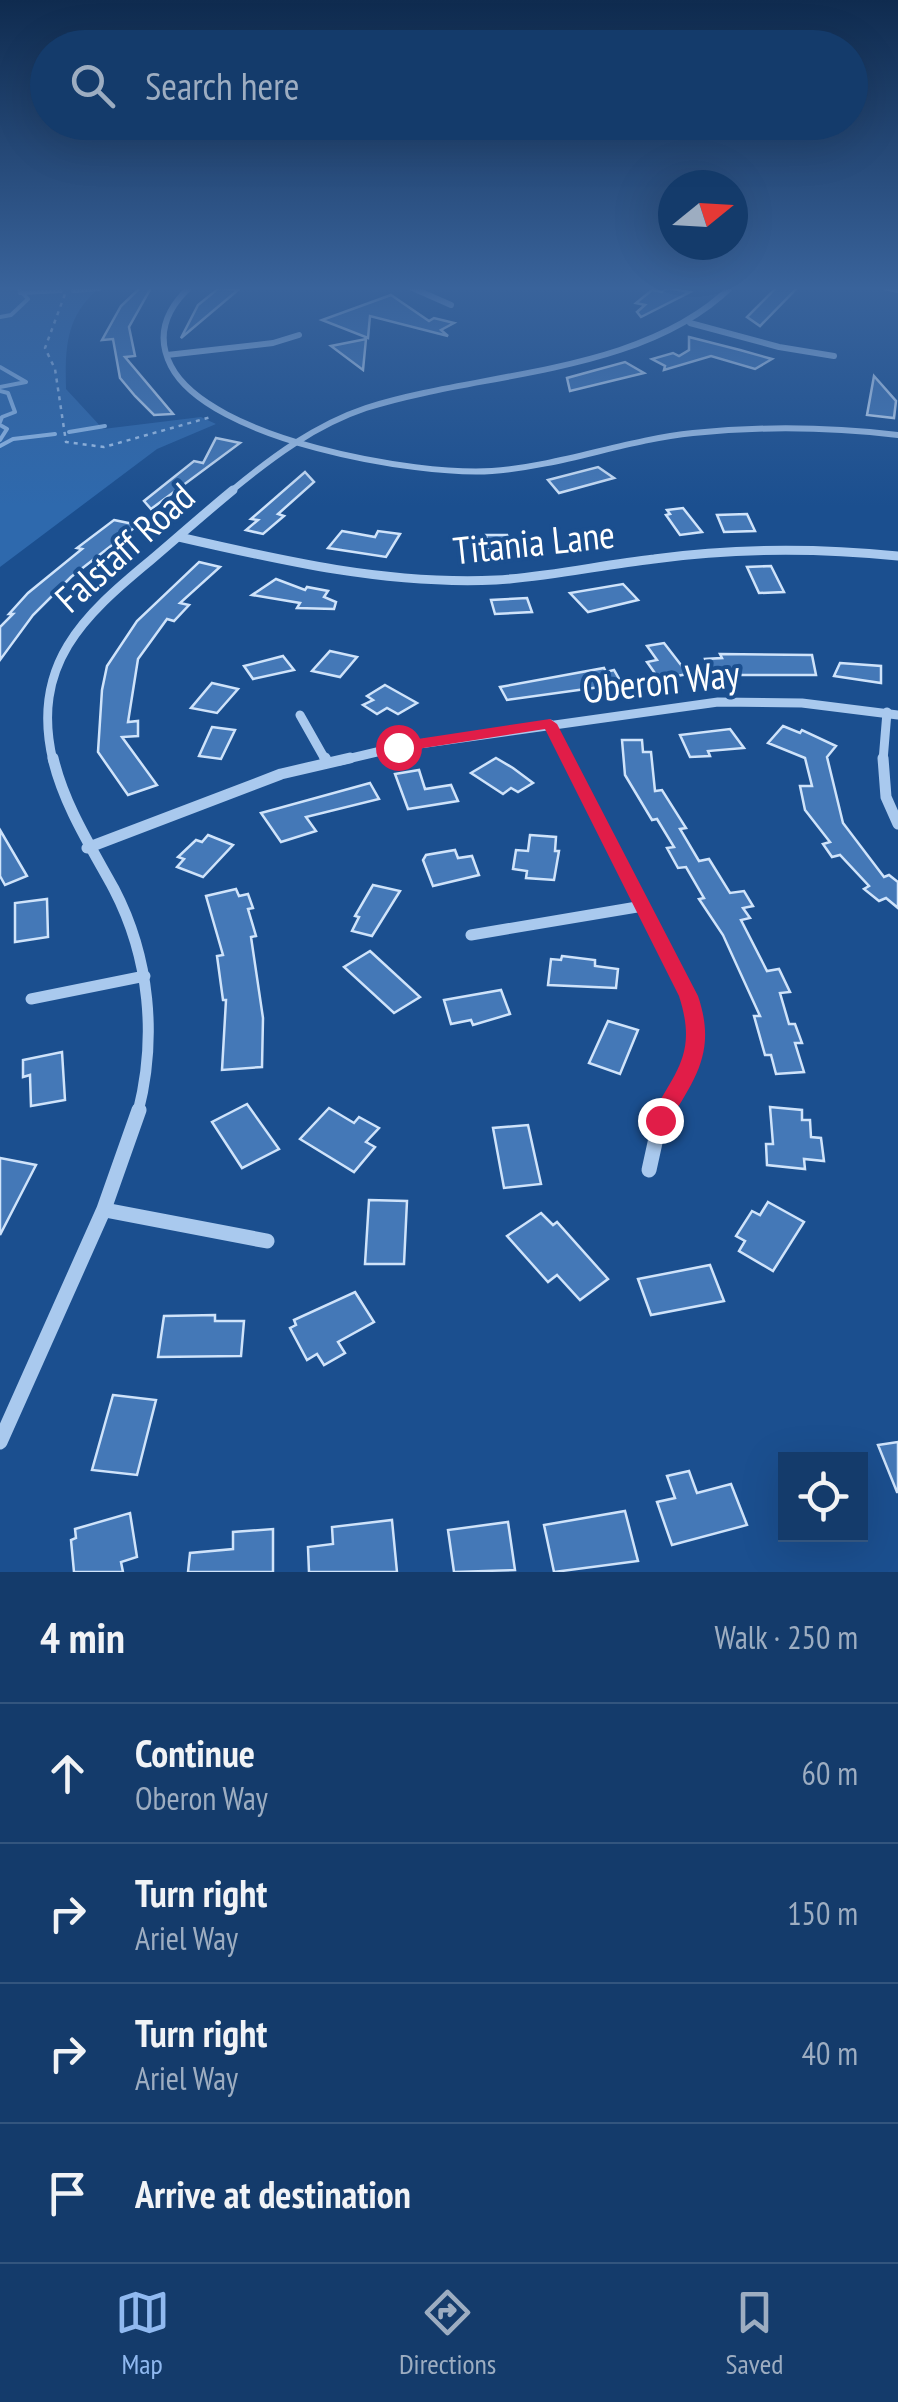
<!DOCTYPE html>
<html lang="en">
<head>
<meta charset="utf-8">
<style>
	:root { --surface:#143b6b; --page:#214673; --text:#f1f3f6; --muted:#9dadc1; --line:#33557e; --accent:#90b9f0 }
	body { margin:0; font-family:"PT Sans Narrow",sans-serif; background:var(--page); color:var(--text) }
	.controls { position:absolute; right:30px; bottom:30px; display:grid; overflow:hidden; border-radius:0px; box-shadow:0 10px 40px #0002 }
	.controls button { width:90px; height:90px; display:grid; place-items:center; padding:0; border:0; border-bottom:2px solid var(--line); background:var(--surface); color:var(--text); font:50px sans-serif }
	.compass { position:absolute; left:658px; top:170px; width:90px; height:90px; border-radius:50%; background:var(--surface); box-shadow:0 10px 40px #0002; rotate:72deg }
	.stop { position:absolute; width:30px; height:30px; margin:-22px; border:8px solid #e11d48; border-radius:50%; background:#fff }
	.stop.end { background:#e11d48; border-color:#fff; box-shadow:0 2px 10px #0008 }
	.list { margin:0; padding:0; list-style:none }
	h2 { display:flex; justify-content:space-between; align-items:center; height:130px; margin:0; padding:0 40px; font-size:42px }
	h2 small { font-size:32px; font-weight:400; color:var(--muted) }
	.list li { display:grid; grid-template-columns:65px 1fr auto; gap:30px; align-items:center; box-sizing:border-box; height:140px; padding:0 40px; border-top:2px solid var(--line) }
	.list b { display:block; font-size:38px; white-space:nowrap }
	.list p { margin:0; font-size:32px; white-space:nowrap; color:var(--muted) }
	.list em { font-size:32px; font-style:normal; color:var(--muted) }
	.icon { flex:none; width:55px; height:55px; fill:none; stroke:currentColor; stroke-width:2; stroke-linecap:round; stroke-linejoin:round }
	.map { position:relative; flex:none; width:898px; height:1572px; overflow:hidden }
	.search { position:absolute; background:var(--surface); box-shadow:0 10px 40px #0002; left:30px; right:30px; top:30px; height:110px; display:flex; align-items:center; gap:25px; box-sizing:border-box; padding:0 35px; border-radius:55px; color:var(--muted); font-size:38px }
	.sheet { height:690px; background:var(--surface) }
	nav { display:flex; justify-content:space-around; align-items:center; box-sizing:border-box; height:140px; border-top:2px solid var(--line); background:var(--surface); font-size:28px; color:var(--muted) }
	nav a { display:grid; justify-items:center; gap:5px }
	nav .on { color:var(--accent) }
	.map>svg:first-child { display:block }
	.green { fill:#2e69ad }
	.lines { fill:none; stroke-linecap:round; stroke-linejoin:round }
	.stream { stroke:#9cc4f0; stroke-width:4 }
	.building { fill:#4478b7; stroke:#cfe3fa; stroke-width:2.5 }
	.path { stroke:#a9c9ee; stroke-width:2.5; stroke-dasharray:4 5; stroke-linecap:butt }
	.street-far3 { stroke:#a9c9ee; stroke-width:6 }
	.street-far2 { stroke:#a9c9ee; stroke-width:9 }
	.street-far1 { stroke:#a9c9ee; stroke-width:11 }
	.street { stroke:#a9c9ee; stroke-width:15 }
	.route { fill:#e11d48 }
	.labels { text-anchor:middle; stroke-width:8; stroke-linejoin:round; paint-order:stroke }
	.street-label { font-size:38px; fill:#fff; stroke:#1b4f8f }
</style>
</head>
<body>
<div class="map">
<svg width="898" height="1572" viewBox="0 0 898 1572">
	<rect width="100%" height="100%" fill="#1b4f8f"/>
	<path class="green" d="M0 286H102C66 314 65 346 66 389L103 429 201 417 216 424 157 449 0 567Z"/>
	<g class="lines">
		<g class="stream">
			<polyline points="73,291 99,289"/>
			<polyline points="20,293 61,291"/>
			<polyline points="0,317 11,315 28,299 16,286"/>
			<polyline points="0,367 26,382 0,387"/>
			<polyline points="0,391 8,393 15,412 2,417 0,422"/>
			<polyline points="0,425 7,429 0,440"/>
			<polyline points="69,432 105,426"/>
			<polyline points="0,446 13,439 55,434"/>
		</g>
	</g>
	<g class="building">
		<polygon points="142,286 152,286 129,327 135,356 125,357 173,414 154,415 135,396 120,378 113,339 102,340 121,306"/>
		<polygon points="778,286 799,286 760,326 747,317"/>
		<polygon points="219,288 238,290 181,338 198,305"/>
		<polygon points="667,288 690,292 641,317 637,312 645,305 636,303 652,290 662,292"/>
		<polygon points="391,295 429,321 434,318 454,323 441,330 448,336 370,316 368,338 322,320"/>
		<polygon points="689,337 740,350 772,359 755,369 711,356 664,370 665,366 652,359 673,353 679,356 689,350"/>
		<polygon points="366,339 363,370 331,346"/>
		<polygon points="625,362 644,373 570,391 567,378"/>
		<polygon points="874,376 896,401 894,418 867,415"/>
		<polygon points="216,438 240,443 151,509 144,501 194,461 203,463"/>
		<polygon points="598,467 614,478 559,493 548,480"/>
		<polygon points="305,472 314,482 278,514 284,516 263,534 246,530 258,520 251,519"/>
		<polygon points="683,508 702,532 680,535 666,515 670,514 667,510"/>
		<polygon points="747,514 755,531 724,532 717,515"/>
		<polygon points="114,520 138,525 71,577 33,615 0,660 0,627 13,614 9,614 28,593 82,549 77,548"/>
		<polygon points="342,531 375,537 378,531 400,534 386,557 328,548"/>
		<polygon points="486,535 507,535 514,558 490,559"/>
		<polygon points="199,562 220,567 180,603 189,605 174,621 167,619 138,659 128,722 138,721 138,736 122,737 157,785 128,795 98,752 102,690 107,666 137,621"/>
		<polygon points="771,566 784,592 759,593 747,567"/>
		<polygon points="276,579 305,590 307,587 328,591 324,597 336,602 334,609 297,608 300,603 252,595"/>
		<polygon points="623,584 638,600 588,612 570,593"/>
		<polygon points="527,598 532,612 495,614 491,600"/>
		<polygon points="664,643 688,674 659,679 647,662 657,660 647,646"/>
		<polygon points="330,651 357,657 340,677 312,671"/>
		<polygon points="720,654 812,655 816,675 710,675 705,659 722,658"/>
		<polygon points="283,656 294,670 253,679 244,666"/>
		<polygon points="840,663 881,666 881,683 834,676"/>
		<polygon points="604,668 606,672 614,670 622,684 507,700 500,687"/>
		<polygon points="212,683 238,689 217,713 191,708"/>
		<polygon points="385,685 417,703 398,714 387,708 377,714 363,705 373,700 367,696"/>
		<polygon points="783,726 800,733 802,730 836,746 827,757 843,823 884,877 889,875 898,882 898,908 886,898 879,901 864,889 869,886 840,855 832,857 823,844 830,842 805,810 800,786 812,786 805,758 768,743"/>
		<polygon points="212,727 235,730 221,759 199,756"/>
		<polygon points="730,729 744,748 708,751 710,756 690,757 680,735"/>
		<polygon points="622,740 642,740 643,752 651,752 655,791 662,790 686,828 680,829 699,861 709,859 730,893 744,891 753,906 743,908 750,918 741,920 767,971 779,969 790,992 780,993 789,1024 795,1024 802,1043 795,1043 804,1072 776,1074 771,1055 765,1055 754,1016 760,1016 723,935 699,899 704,898 686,867 678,868 667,848 674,847 657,819 652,820 625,775"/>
		<polygon points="496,758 513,768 533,783 518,792 511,788 503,794 471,773"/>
		<polygon points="419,770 425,789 451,785 458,801 408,809 395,774"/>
		<polygon points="370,783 379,799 306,817 316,831 281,842 261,813"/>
		<polygon points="0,830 27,876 5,885 0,876"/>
		<polygon points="208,835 233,845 203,877 177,867 184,859 178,857 196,840 202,842"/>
		<polygon points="530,835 556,837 555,851 559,851 554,880 526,878 527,871 513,869 516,850 528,851"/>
		<polygon points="455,850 458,858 472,856 479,875 433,886 423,860 426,855"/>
		<polygon points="373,885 400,891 372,936 352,931 359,917 355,916"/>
		<polygon points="236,889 239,896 248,894 253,908 248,909 256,936 251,937 263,1018 262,1067 222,1070 226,1000 223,1000 217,956 223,955 206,896"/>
		<polygon points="47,899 48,937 15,942 15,903"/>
		<polygon points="370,951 420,997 394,1013 344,967"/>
		<polygon points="562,956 595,960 595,966 618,969 616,988 548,985 551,959 561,960"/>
		<polygon points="501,990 510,1014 473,1025 471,1020 451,1024 444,1000"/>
		<polygon points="608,1021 638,1030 620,1074 589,1063"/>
		<polygon points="62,1052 65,1100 31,1106 30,1075 23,1077 23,1060"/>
		<polygon points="247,1104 279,1149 242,1168 212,1122"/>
		<polygon points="770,1107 802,1110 802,1120 810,1120 811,1137 821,1138 824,1161 804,1159 805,1169 767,1165 766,1144 773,1144"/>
		<polygon points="329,1108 354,1123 359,1117 379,1128 366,1142 375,1147 354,1172 300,1139"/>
		<polygon points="528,1125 541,1184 504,1188 493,1128"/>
		<polygon points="0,1158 36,1165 0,1235"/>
		<polygon points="369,1200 407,1201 404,1264 365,1264"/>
		<polygon points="768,1202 804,1222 773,1271 739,1251 745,1241 736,1236 752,1211 760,1215"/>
		<polygon points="541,1213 553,1225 557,1222 608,1279 580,1300 557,1275 548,1282 507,1236"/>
		<polygon points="710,1265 724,1301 651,1315 638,1279"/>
		<polygon points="355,1292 374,1322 338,1342 345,1353 324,1365 317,1354 307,1360 290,1328 296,1325 294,1320"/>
		<polygon points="215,1315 215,1321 244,1321 241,1356 158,1357 164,1316"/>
		<polygon points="113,1395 156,1400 137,1475 92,1470"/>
		<polygon points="898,1442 898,1492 897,1492 878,1445"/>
		<polygon points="689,1471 697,1493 731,1484 747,1525 672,1545 657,1502 675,1498 667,1476"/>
		<polygon points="625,1511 638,1561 554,1572 544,1525"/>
		<polygon points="130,1513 137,1557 121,1562 123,1572 74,1572 71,1540 76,1538 75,1529"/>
		<polygon points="392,1520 397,1572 309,1572 308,1547 333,1544 332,1527"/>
		<polygon points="508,1522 515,1570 454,1572 448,1530"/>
		<polygon points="273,1529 273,1572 188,1572 190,1553 233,1549 233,1532"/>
	</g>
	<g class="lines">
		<polyline class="path" points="68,286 45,348 55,369 66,442 104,447 211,417"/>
		<g class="street-far3">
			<path d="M191 286C167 308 155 335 171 366 209 440 416 476 492 471 561 466 625 440 693 433 762 426 830 427 898 435"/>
			<polyline points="408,286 451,305"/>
			<polyline points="880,286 898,290"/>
			<polyline points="690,323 779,347 834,356"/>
			<polyline points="167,355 273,343 299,335"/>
			<path d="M230 492C271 458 315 425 366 408 482 371 642 375 732 286"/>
		</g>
		<g class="street-far2">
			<path d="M179 537C283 561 388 585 496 580 549 577 601 565 654 559 735 548 817 548 898 556"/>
			<polyline points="300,715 326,761"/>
			<polyline points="550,724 569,761"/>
			<path d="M53 761C30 665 83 616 151 560 178 537 205 513 233 490"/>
			<polyline points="339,761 398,747 718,702 802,703 898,715"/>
			<polyline points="883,761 887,712"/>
		</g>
		<g class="street-far1">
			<path d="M53 758C64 805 91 847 114 889 150 958 157 1038 138 1112"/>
			<polyline points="325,758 327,762"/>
			<path d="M567 758 689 997C705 1050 691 1068 665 1112"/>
			<polyline points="883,758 886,797 898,824"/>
			<polyline points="87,848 281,774 350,758"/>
			<polyline points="471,935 643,906"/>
			<polyline points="31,999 145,976"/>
		</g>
		<g class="street">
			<polyline points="649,1170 660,1120 666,1110"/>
			<polyline points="105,1210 267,1241"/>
			<polyline points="0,1442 104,1209 139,1110"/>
		</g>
	</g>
	<linearGradient id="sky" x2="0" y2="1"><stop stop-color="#0f2b4f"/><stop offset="0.57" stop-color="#39639b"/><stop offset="1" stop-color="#39639b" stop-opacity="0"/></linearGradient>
	<rect width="898" height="506" fill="url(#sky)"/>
	<path class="route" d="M550 719 557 724 698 996C717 1052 695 1079 667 1125L660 1128 649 1120C675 1071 698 1055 679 996L545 729 398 752 390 747 398 742Z"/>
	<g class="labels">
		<g class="street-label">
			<text transform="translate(534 543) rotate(-6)" y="13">Titania Lane</text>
			<text transform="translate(125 548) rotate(-42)" y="13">Falstaff Road</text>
			<text transform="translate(661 682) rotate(-6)" y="13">Oberon Way</text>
		</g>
	</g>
</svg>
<div class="controls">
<button><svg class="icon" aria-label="locate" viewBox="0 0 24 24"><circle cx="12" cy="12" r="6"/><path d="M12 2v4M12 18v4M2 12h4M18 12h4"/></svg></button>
</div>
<svg class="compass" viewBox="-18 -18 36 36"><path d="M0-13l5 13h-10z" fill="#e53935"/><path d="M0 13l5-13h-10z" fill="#9dadc1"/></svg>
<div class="stop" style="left:398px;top:747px"></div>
<div class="stop end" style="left:660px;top:1120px"></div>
<div class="search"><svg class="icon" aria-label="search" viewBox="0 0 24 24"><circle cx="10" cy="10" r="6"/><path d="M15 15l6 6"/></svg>Search here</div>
</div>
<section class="sheet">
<h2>4 min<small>Walk · 250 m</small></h2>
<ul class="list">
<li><svg class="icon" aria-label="ahead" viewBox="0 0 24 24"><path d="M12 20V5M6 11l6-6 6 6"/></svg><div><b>Continue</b><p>Oberon Way</p></div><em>60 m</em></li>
<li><svg class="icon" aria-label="right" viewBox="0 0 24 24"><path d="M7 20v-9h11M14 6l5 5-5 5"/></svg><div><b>Turn right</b><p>Ariel Way</p></div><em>150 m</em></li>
<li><svg class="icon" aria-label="right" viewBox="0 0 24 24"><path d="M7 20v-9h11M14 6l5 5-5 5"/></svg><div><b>Turn right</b><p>Ariel Way</p></div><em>40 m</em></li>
<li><svg class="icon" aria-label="arrive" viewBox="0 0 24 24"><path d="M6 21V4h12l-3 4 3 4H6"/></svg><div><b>Arrive at destination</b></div></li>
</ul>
</section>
<nav>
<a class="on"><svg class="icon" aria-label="map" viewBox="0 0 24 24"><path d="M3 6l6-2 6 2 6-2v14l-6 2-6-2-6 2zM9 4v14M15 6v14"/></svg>Map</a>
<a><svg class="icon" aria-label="directions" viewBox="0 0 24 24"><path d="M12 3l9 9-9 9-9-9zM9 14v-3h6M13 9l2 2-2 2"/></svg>Directions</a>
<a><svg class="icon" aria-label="saved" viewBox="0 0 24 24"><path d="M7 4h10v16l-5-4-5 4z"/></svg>Saved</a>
</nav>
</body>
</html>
